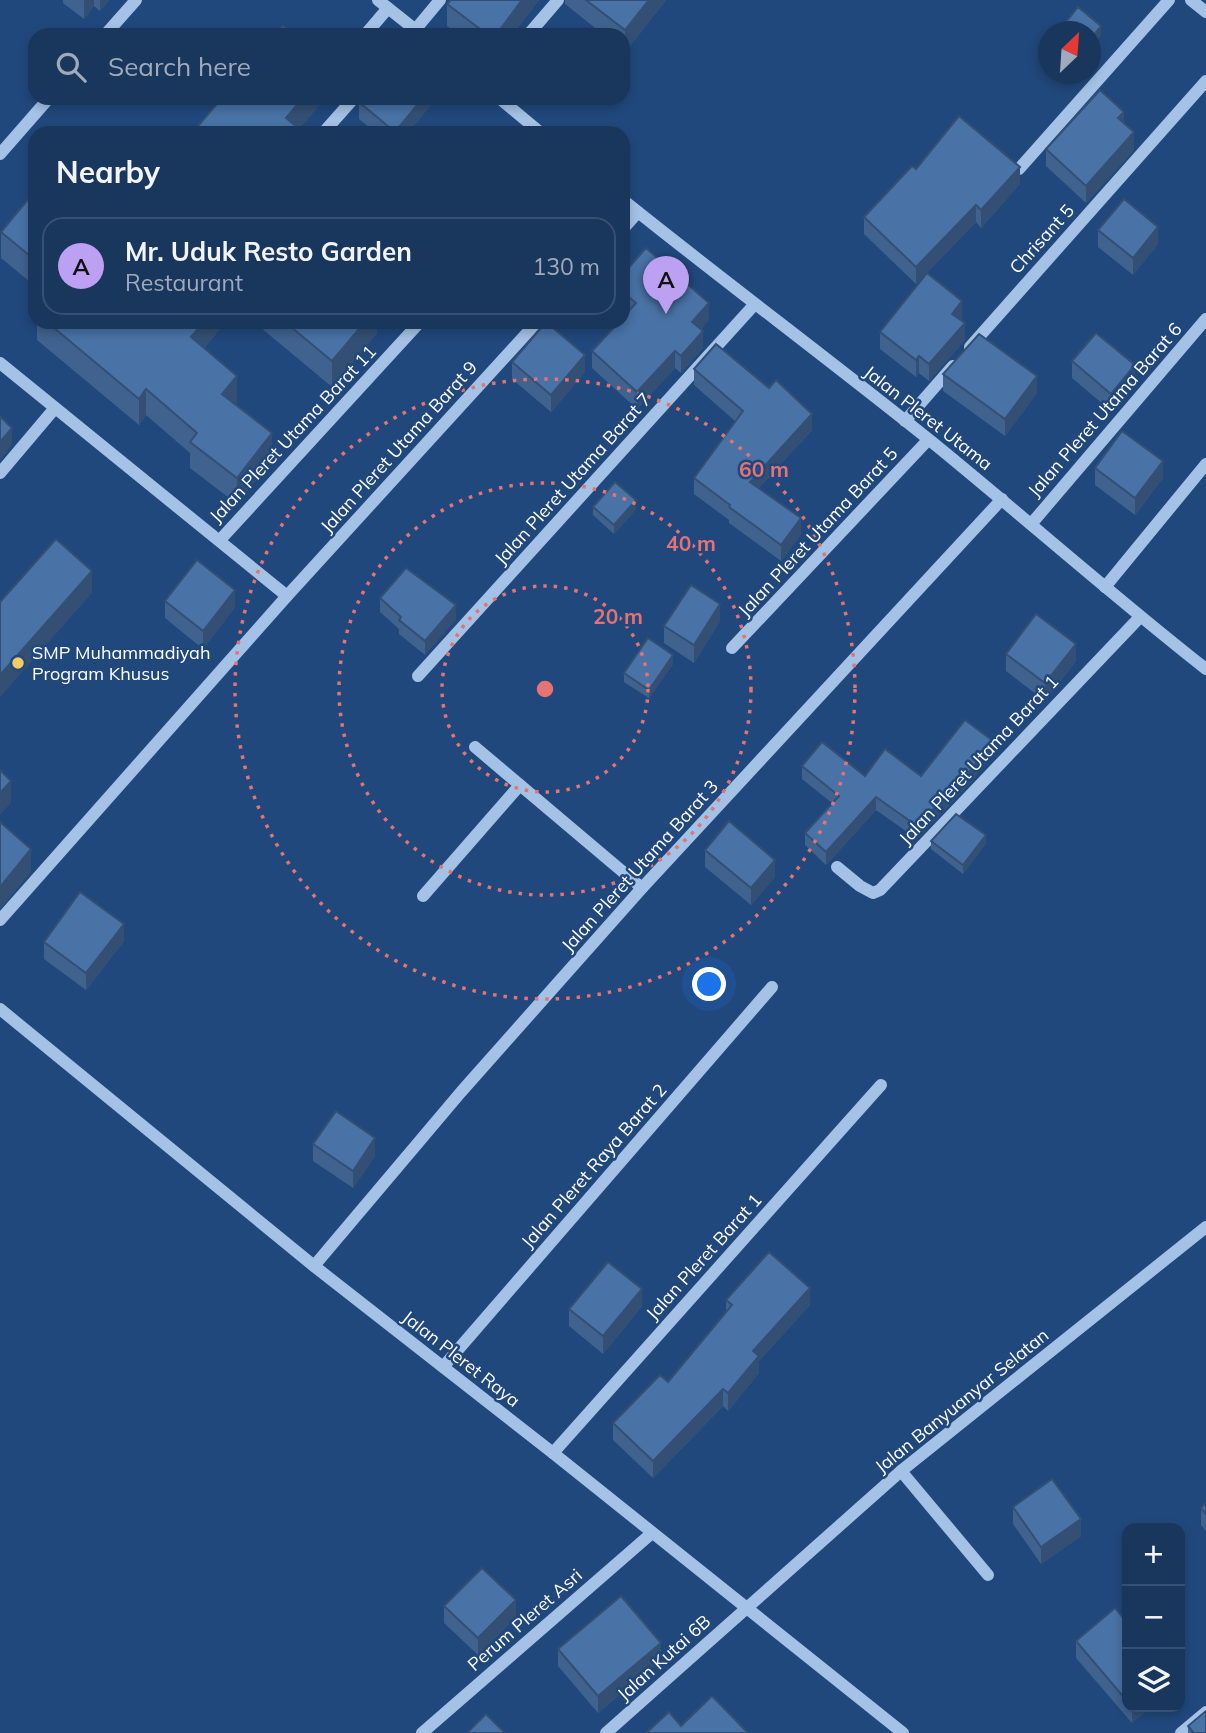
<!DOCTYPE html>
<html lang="en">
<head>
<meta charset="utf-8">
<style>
	:root { --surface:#19365d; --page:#223e63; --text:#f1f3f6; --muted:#9fabbc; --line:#375072; --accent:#bca0f2 }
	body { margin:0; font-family:Mulish,sans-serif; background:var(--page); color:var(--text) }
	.controls { position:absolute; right:21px; bottom:21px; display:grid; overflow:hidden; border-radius:14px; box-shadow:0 4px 10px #0003 }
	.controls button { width:63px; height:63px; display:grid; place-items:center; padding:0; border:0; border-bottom:2px solid var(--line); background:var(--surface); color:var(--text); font:35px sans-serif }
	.compass { position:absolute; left:1038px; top:21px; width:63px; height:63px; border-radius:50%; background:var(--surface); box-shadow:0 4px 10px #0003; rotate:25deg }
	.you { position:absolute; left:710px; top:985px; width:24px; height:24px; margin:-18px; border:5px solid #fff; border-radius:50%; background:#1a73e8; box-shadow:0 0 0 10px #1a73e833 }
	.badge { display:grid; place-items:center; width:46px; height:46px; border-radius:50%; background:var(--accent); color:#111; font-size:23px; font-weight:700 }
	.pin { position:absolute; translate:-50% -58px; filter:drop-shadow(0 2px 4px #0008) }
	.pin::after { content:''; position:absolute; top:37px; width:24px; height:21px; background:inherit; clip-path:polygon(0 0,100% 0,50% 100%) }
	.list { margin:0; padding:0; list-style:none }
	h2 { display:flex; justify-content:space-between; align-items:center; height:91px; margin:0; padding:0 28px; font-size:30px }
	h2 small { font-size:23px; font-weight:400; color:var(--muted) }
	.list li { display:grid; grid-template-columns:46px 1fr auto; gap:21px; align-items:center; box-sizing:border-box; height:98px; margin:0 14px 14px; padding:0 14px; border:2px solid var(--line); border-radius:21px }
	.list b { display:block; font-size:26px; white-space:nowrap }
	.list p { margin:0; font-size:23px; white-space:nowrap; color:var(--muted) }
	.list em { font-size:23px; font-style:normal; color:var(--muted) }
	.icon { flex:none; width:38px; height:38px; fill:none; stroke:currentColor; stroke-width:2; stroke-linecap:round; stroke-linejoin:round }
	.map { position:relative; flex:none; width:1206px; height:1733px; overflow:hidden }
	.search { position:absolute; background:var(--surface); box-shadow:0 4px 10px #0003; left:28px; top:28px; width:602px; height:77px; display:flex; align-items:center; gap:18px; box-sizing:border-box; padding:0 24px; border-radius:21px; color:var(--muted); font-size:26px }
	.panel { position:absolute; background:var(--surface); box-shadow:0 4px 10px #0003; left:28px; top:126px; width:602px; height:203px; border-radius:21px }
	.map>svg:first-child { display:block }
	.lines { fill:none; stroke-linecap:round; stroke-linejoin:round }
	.minor { stroke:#a4c2e6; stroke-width:12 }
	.wall { fill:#3f628f }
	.shaded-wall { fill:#335074 }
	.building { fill:#4972a6; stroke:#335074; stroke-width:2 }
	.ring { fill:none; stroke:#e47373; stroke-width:3.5; stroke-dasharray:3.5 7 }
	.poi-dot { fill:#f3cb65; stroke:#21487c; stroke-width:2.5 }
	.labels { text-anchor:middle; stroke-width:5; stroke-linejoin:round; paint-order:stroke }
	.street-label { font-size:18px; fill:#fff; stroke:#21487c }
	.poi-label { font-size:18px; fill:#fff; stroke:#21487c; text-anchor:start }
	.centre { fill:#e47373; stroke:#21487c; stroke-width:3.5 }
	.ring-label { font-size:21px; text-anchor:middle; font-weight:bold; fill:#e47373; stroke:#21487c; stroke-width:5; stroke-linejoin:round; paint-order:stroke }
</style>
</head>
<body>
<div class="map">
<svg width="1206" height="1733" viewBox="0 0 1206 1733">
	<rect width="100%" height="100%" fill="#21487c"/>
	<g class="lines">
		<g class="minor">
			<polyline points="378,0 422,35"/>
			<polyline points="1191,0 1206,12"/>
			<polyline points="415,30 440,0"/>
			<polyline points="105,35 136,0"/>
			<polyline points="365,35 388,8"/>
			<polyline points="528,35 558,0"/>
			<polyline points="499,98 541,133"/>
			<polyline points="323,133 354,98"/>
			<polyline points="0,154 49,98"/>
			<polyline points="1019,169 1169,0"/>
			<path d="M623 200C725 282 830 360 932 442 1024 517 1113 596 1206 669"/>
			<polyline points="623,229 638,212"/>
			<polyline points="970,347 1206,81"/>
			<polyline points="0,363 287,596"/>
			<polyline points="905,421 953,366"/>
			<polyline points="0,473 55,408"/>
			<polyline points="1032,523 1206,319"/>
			<polyline points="220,540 420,322"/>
			<polyline points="1105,587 1206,464"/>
			<polyline points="732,648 928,440"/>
			<polyline points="418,676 754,305"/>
			<polyline points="475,747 642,888"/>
			<polyline points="837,867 860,886 873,893 880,890 1140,617"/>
			<polyline points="423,896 520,785"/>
			<polyline points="0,920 287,596 537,322"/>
			<polyline points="0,1009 314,1266 553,1453 903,1733"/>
			<polyline points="314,1266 461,1092 642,888 1002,499"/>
			<polyline points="443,1367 772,987"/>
			<polyline points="553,1453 881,1085"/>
			<polyline points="901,1471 988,1575"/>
			<polyline points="422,1733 652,1533"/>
			<polyline points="606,1733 901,1471 1206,1227"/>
			<polyline points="1181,1733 1206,1712"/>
		</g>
	</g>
	<g class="wall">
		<polygon points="63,0 109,0 100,11 94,6 84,19 63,3"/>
		<polygon points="539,0 512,35 460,35 447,26 447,4"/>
		<polygon points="565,0 666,0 625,52 623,50 623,35 604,35 565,4"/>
		<polygon points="436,98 408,133 376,133 359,119 359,102"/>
		<polygon points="1124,123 1134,150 1086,203 1046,166 1046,149"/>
		<polygon points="916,169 1020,184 981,228 976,222 916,284 864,234 864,217"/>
		<polygon points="35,191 35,286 1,258 1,232"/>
		<polygon points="1098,230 1158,244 1133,275 1098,247"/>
		<polygon points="623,274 709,320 701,329 703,348 681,373 675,368 637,409 592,368 592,351 627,313 623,309"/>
		<polygon points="962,318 961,320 965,340 929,381 919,373 916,377 880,349 880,332"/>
		<polygon points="37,322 226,322 204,348 237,402 235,404 272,459 237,504 190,468 190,453 146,415 139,425 37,340"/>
		<polygon points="254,322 377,322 377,333 332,387"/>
		<polygon points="1072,361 1135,382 1111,411 1072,378"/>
		<polygon points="512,362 585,372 551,412 512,379"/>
		<polygon points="694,369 812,430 759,488 801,534 781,561 729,523 729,520 694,494 694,478 735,421 694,385"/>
		<polygon points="943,374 1037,393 1005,436 943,391"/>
		<polygon points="1095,468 1163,478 1135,515 1095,485"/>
		<polygon points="593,507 636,509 614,534 593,515"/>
		<polygon points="380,598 456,619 425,655 399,634 399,629 380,612"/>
		<polygon points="165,601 235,607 203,649 165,618"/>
		<polygon points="720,621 694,663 664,643 664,626"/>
		<polygon points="1006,654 1076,661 1045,701 1006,671"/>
		<polygon points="673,664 649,698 624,682 624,673"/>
		<polygon points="993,753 971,782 917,839 876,810 826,865 805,845 805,833 832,803 802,779 802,766 865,776 921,776"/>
		<polygon points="931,841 986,843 963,874 931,849"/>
		<polygon points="705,850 775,877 751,905 705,867"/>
		<polygon points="124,941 86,990 44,959 44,942"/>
		<polygon points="313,1144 375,1156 353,1188 313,1161"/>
		<polygon points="726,1300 810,1305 759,1361 759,1373 728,1411 723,1406 653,1478 613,1440 613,1423 668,1382 726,1311"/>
		<polygon points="642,1306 603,1354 569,1326 569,1309"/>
		<polygon points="1206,1503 1206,1531 1201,1525 1201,1508"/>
		<polygon points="1013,1507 1081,1536 1041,1564 1013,1524"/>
		<polygon points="444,1606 516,1617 478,1655 444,1623"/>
		<polygon points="1127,1623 1127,1707 1151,1707 1132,1723 1076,1658 1076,1641"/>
		<polygon points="558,1649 661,1660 598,1713 558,1666"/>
		<polygon points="1188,1726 1206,1733 1188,1733"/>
	</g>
	<g class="shaded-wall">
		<polygon points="85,0 94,0 94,6 84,19 84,1"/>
		<polygon points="100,0 109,0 100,11"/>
		<polygon points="522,0 539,0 512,35 496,35"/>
		<polygon points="649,0 666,0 625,52 625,30"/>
		<polygon points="1101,26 1101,35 1090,48 1090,40"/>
		<polygon points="303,98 326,98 296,133 286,118"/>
		<polygon points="423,98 436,98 436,99 408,133 395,133"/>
		<polygon points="1124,112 1124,129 1118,118"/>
		<polygon points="1134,132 1134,150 1086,203 1086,186"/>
		<polygon points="1020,167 1020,184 981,228 981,210"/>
		<polygon points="976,205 976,222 916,284 916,267"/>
		<polygon points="1158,227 1158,244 1133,275 1133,258"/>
		<polygon points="962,301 962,318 952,331 952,314"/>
		<polygon points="709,303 709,320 692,340 692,322"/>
		<polygon points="204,322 226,322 191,363 191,337"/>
		<polygon points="365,322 377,322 377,333 332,387 332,361"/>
		<polygon points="965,323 965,340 929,381 929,364"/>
		<polygon points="703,331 703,348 681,373 681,356"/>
		<polygon points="675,351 675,368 637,409 637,392"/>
		<polygon points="585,355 585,372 551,412 551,395"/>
		<polygon points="919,356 919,373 916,377 916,360"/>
		<polygon points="1135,365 1135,382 1111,411 1111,394"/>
		<polygon points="237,376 237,402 222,420 222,394"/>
		<polygon points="1037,376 1037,393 1005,436 1005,419"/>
		<polygon points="146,389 146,415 139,425 139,399"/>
		<polygon points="812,414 812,430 750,498 750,482"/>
		<polygon points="12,428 12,445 0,460 0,442"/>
		<polygon points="272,433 272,459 237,504 237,478"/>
		<polygon points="1163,461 1163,478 1135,515 1135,498"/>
		<polygon points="636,500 636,509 614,534 614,525"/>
		<polygon points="801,518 801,534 781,561 781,545"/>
		<polygon points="92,571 92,593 0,697 0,675"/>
		<polygon points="235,590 235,607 203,649 203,631"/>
		<polygon points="720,604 720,621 694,663 694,645"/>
		<polygon points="456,605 456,619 425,655 425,641"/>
		<polygon points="1076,644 1076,661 1045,701 1045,683"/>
		<polygon points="673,655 673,664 649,698 649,690"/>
		<polygon points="993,741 993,753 971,782 917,839 917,826"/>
		<polygon points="11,781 11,803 0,815 0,793"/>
		<polygon points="876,797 876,810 826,865 826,852"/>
		<polygon points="986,835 986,843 963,874 963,865"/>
		<polygon points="31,849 31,872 0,909 0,887"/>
		<polygon points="775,860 775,877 751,905 751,888"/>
		<polygon points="124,924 124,941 86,990 86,973"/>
		<polygon points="375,1138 375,1156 353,1188 353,1171"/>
		<polygon points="810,1288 810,1305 759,1361 759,1373 728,1411 728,1393 753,1351"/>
		<polygon points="642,1289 642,1306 603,1354 603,1336"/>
		<polygon points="723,1389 723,1406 653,1478 653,1461"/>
		<polygon points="1081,1519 1081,1536 1041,1564 1041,1547"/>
		<polygon points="516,1600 516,1617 478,1655 478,1638"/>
		<polygon points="661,1643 661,1660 598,1713 598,1696"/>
		<polygon points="1132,1707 1151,1707 1132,1723"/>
	</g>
	<g class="building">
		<polygon points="451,0 522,0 496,35 488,35 447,4"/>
		<polygon points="586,0 649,0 625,30"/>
		<polygon points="1078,7 1101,26 1090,40 1090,32 1060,32 1059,31"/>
		<polygon points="283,26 294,35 276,35"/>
		<polygon points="1100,90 1124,112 1118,118 1134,132 1086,186 1046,149"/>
		<polygon points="222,98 303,98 286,118 304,133 192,133"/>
		<polygon points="362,98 423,98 395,132 359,102"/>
		<polygon points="959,116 1020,167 981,210 976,205 916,267 864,217 912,166 916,169"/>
		<polygon points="35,191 35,260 1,232"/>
		<polygon points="1124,199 1158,227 1133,258 1098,230"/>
		<polygon points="646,248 709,303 692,322 703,331 681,356 675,351 637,392 592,351 619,322 623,322 623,317 636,303 623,292 623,274"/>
		<polygon points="927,273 962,301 952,314 965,323 929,364 919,356 916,360 880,332"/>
		<polygon points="47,322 204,322 191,337 237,376 222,394 272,433 237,478 190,442 197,433 146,389 139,399"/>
		<polygon points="285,322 365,322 332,361"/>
		<polygon points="546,322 585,355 551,395 512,362"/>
		<polygon points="1096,333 1135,365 1111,394 1072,361"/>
		<polygon points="979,334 1037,376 1005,419 943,374"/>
		<polygon points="716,344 769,388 776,380 812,414 750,482 801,518 781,545 729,507 730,505 694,478 743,411 694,369"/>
		<polygon points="0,416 12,428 0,442"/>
		<polygon points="1122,431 1163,461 1135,498 1095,468"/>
		<polygon points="615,482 636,500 614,525 593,507"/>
		<polygon points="56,539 92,571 0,675 0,602"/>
		<polygon points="197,560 235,590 203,631 165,601"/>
		<polygon points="406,568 456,605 425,641 399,620 401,617 380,598"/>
		<polygon points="691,585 720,604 694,645 664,626"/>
		<polygon points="1036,614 1076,644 1045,683 1006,654"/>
		<polygon points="648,638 673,655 649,690 624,673"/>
		<polygon points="965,720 993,741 971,770 917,826 876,797 826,852 805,833 839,796 802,766 822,742 865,776 885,749 921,776"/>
		<polygon points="0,770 11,781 0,793"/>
		<polygon points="956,814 986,835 963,865 931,841"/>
		<polygon points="729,821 775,860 751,888 705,850"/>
		<polygon points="0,822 31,849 0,887"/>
		<polygon points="80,892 124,924 86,973 44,942"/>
		<polygon points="336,1111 375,1138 353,1171 313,1144"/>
		<polygon points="769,1252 810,1288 753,1351 759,1356 728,1393 723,1389 653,1461 613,1423 660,1375 668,1382 732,1305 726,1300"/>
		<polygon points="608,1262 642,1289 603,1336 569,1309"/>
		<polygon points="1052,1479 1081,1519 1041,1547 1013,1507"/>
		<polygon points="1206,1503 1206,1514 1201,1508"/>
		<polygon points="482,1568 516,1600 478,1638 444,1606"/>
		<polygon points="621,1596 661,1643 598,1696 558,1649"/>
		<polygon points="1115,1608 1127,1623 1127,1701 1076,1641"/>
		<polygon points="712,1696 748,1733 646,1733 669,1712 681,1726"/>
		<polygon points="1206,1711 1206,1733 1194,1733 1188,1726"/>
		<polygon points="486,1714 505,1733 467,1733"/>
	</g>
	<g class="ring">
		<circle cx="545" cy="689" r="103"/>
		<circle cx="545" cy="689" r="206"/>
		<circle cx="545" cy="689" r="310"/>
	</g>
	<circle class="poi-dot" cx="18" cy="663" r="7"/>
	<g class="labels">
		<g class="street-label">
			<text transform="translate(1042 239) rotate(-48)" y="6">Chrisant 5</text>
			<text transform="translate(1105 410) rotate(-49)" y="6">Jalan Pleret Utama Barat 6</text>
			<text transform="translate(928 418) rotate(38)" y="6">Jalan Pleret Utama</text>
			<text transform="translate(293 434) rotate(-47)" y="6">Jalan Pleret Utama Barat 11</text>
			<text transform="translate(399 447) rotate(-48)" y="6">Jalan Pleret Utama Barat 9</text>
			<text transform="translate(573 479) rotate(-48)" y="6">Jalan Pleret Utama Barat 7</text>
			<text transform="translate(818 532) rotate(-47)" y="6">Jalan Pleret Utama Barat 5</text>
			<text transform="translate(979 760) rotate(-47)" y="6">Jalan Pleret Utama Barat 1</text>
			<text transform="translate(640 866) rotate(-48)" y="6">Jalan Pleret Utama Barat 3</text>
			<text transform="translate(594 1166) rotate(-49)" y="6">Jalan Pleret Raya Barat 2</text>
			<text transform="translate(704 1257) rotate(-48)" y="6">Jalan Pleret Barat 1</text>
			<text transform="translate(461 1359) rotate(38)" y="6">Jalan Pleret Raya</text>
			<text transform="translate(962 1401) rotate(-39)" y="6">Jalan Banyuanyar Selatan</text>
			<text transform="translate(525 1620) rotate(-41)" y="6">Perum Pleret Asri</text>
			<text transform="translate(664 1658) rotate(-42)" y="6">Jalan Kutai 6B</text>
		</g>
		<g class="poi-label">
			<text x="32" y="659">SMP Muhammadiyah<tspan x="32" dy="21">Program Khusus</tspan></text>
		</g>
	</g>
	<circle cx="545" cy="689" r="10" class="centre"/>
	<g class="ring-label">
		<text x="764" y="477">60 m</text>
		<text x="691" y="551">40 m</text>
		<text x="618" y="624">20 m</text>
	</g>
</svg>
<div class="controls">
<button>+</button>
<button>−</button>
<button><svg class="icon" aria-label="layers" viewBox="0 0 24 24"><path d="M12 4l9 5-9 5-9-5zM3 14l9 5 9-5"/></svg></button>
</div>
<svg class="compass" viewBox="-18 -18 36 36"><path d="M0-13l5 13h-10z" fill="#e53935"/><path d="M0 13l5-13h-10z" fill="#9fabbc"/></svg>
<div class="you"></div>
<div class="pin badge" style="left:666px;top:314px">A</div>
<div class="search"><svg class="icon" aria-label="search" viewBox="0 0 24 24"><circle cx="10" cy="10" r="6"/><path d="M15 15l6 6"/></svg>Search here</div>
<section class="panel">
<h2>Nearby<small></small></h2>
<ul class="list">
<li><span class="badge">A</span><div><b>Mr. Uduk Resto Garden</b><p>Restaurant</p></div><em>130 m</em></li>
</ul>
</section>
</div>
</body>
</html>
